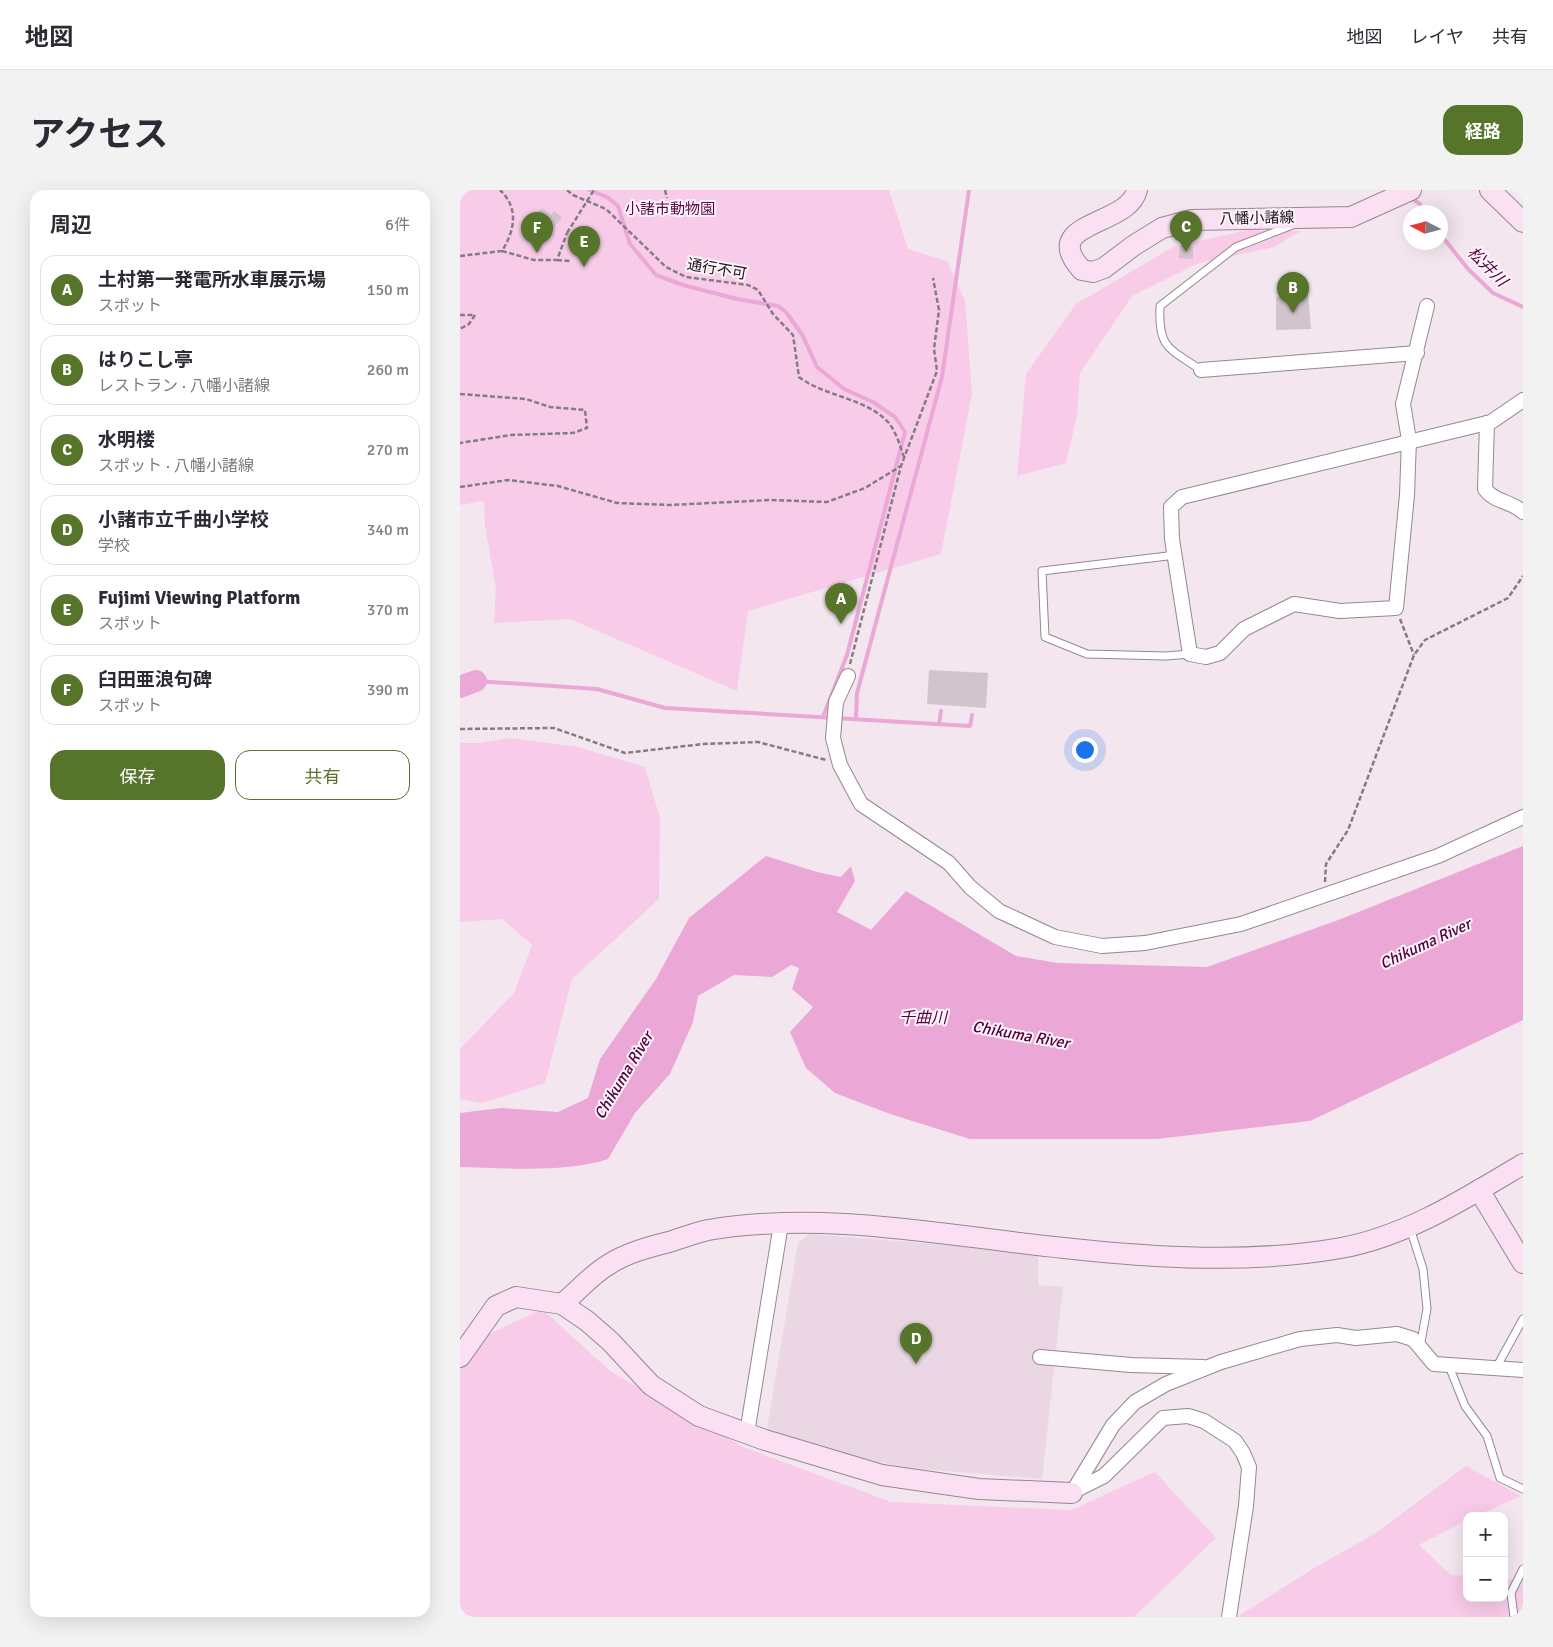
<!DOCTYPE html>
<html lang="ja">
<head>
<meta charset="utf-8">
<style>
	:root { --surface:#fff; --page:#f2f2f3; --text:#2b2b33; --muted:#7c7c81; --line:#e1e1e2; --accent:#56742a }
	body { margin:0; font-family:Signika,"Noto Sans JP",sans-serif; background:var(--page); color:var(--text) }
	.controls { position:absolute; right:15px; bottom:15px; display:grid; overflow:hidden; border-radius:10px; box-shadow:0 5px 20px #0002 }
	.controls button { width:45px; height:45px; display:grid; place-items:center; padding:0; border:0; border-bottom:1px solid var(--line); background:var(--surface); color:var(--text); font:25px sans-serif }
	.compass { position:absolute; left:943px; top:15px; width:45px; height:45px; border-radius:50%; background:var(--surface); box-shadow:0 5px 20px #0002; rotate:276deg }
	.you { position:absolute; left:624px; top:559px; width:18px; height:18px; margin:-12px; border:4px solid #fff; border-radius:50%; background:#1a73e8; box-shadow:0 0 0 8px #1a73e833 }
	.badge { display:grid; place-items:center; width:32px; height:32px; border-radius:50%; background:var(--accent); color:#fff; font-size:16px; font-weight:700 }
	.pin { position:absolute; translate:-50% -41px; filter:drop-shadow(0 1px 2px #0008) }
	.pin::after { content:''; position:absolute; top:26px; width:18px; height:15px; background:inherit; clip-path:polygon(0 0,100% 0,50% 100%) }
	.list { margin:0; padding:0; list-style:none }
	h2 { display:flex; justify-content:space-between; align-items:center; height:65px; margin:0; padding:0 20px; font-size:21px }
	h2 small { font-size:16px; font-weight:400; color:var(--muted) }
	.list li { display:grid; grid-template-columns:32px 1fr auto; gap:15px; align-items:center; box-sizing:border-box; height:70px; margin:0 10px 10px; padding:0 10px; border:1px solid var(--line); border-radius:15px }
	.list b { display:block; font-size:19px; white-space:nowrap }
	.list p { margin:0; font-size:16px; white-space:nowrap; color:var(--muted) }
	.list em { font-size:16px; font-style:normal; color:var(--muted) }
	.actions { display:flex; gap:10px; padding:15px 20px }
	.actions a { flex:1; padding:11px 0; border:1px solid var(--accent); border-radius:15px; text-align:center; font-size:18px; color:var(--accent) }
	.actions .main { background:var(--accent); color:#fff }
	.map { position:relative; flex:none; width:1063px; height:1427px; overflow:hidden; border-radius:15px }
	header { display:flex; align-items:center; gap:30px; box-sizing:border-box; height:70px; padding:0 25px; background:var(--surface); border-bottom:1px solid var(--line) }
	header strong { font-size:24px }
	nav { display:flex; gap:28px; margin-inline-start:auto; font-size:18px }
	.intro { display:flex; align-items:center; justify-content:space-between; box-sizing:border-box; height:120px; padding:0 30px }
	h1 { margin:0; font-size:35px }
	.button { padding:12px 22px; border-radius:15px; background:var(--accent); color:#fff; font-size:18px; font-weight:700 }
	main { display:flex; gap:30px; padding:0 30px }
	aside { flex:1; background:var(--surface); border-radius:15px; box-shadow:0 5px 20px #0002 }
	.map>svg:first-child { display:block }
	.built { fill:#ebd7e4 }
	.green { fill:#f8cbe9 }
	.water { fill:#eba7d6 }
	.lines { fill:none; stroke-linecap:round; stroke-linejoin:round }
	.stream { stroke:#eba7d6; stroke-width:4 }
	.river { stroke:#eba7d6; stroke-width:22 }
	.building { fill:#d1c4cd }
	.lane-casing { stroke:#948890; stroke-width:9 }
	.street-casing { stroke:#948890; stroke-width:16 }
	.secondary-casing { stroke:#948890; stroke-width:22 }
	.path { stroke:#857c82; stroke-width:2.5; stroke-dasharray:5 2.5; stroke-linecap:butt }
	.lane { stroke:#fff; stroke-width:7 }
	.street { stroke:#fff; stroke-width:14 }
	.secondary { stroke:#fbe0f3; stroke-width:20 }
	.path-bridge { stroke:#857c82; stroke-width:2.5; stroke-dasharray:5 2.5; stroke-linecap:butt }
	.labels { text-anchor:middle; stroke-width:4; stroke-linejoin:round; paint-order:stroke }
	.park-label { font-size:15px; fill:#560646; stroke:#fff4fb }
	.street-label { font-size:15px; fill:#181316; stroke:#fff4fb }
	.water-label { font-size:16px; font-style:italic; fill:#4f003f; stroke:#fff4fb }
</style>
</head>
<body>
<header>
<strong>地図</strong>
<nav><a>地図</a><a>レイヤ</a><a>共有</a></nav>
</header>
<div class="intro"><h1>アクセス</h1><a class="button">経路</a></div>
<main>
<aside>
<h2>周辺<small>6件</small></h2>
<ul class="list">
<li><span class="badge">A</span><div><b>土村第一発電所水車展示場</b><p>スポット</p></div><em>150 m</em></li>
<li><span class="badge">B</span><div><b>はりこし亭</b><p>レストラン · 八幡小諸線</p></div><em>260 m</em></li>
<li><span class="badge">C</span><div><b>水明楼</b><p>スポット · 八幡小諸線</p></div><em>270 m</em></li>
<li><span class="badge">D</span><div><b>小諸市立千曲小学校</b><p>学校</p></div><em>340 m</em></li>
<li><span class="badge">E</span><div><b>Fujimi Viewing Platform</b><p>スポット</p></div><em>370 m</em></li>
<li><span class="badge">F</span><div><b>臼田亜浪句碑</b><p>スポット</p></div><em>390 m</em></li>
</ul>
<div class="actions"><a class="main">保存</a><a>共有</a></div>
</aside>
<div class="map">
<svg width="1063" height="1427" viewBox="0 0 1063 1427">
	<rect width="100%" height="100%" fill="#f3e6ef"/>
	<polygon class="built" points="349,1044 578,1062 578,1095 603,1097 582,1289 450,1278 305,1250 338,1053"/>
	<g class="green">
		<polygon points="0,0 429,0 448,59 487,71 505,110 512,204 481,364 288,421 277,501 110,429 34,433 36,399 25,336 24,311 0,315"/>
		<polygon points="789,40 841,41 814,57 739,73 672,106 620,183 617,225 606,273 557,286 566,184 616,114 715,56"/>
		<polygon points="50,548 118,557 185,577 200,628 199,709 112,789 85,893 23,913 0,909 0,859 54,803 72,755 42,729 0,732 0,553 20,553"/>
		<polygon points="82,1119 150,1181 283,1257 431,1312 611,1320 695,1282 756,1348 674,1427 0,1427 0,1158"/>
		<polygon points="1006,1276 1061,1306 1016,1326 1007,1326 1007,1330 959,1355 991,1385 1007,1386 1007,1408 1044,1408 1044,1389 1063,1390 1063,1427 777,1427 851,1380 916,1343"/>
	</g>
	<path class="water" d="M1063 656V830L850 931 697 949H510L430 924 375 903 346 878 330 842 353 817 332 799 339 778 331 775 312 787 274 785 238 806 233 832 210 884 175 923 148 969C106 983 44 978 0 977V923L41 918 98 922 128 908 140 869 196 789 229 728 306 666 357 682 381 687 391 676 395 691 377 722 411 740 446 701 556 766 598 773 747 777 881 729Z"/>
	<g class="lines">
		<g class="stream">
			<polyline points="129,0 147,7 158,16 170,54 196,85 223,95 277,109 318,116 326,122 343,146 357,177 384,199 413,212 435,227 445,242 387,465 363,527"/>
			<polyline points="951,8 960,14 963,22"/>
			<polyline points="981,45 1008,79 1033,103 1063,117"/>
			<polyline points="16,491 137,499 205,518 510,536 512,525"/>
			<polyline points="396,528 397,503 482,187 509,0"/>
			<polyline points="479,534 481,521"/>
		</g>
		<polyline class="river" points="0,497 16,491"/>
	</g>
	<g class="building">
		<polygon points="82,18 91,25 94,21 102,27 87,47 69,31"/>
		<polygon points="720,56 733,56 733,69 719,68"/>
		<polygon points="848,104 851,139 816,140 816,107"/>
		<polygon points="469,480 528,483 526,518 467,514"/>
	</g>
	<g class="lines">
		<g class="lane-casing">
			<g id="lane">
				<path d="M741 180C709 158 698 159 700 116L776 57 835 34"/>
				<polyline points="716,365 582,381 585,447 627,464 706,466 730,464"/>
				<polyline points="950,1038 963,1079 967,1119 960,1157"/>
				<polyline points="989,1176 1005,1216 1027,1246 1040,1288 1063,1299"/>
				<polyline points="1036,1178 1063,1129"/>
				<polyline points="1054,1427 1051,1403 1063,1379"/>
			</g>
		</g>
		<g class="street-casing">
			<g id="street">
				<polyline points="967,116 943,214 949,250 947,305 936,418 880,421 834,414 784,439 760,463 746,467 730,464 712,349 711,317 722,307 1031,232 1063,210"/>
				<polyline points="741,180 957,163"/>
				<path d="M1027 233 1025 299C1034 312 1051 311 1063 322"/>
				<polyline points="388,486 376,512 373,548 380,575 401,614 489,673 510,697 539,721 595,747 642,756 685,753 781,734 978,666 1063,627"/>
				<polyline points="580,1167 671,1175 743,1177"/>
				<polyline points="287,1243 321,1034"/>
				<polyline points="612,1302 644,1286 703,1228 728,1226 744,1231 775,1251 783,1263 789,1277 786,1316 769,1427"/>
				<polyline points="612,1303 653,1235 675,1212 706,1194 761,1172 840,1149 877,1145 896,1148 937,1144 953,1149 974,1174 1063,1180"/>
			</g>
		</g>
		<g class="secondary-casing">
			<g id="secondary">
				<path d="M677 0C669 37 577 31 622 80L633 82 644 78 673 56 702 38 732 30 891 27 951 0"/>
				<polyline points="1030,0 1063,32"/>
				<polyline points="1019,1000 1063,1073"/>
				<path d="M102 1114C117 1102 131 1085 148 1075 166 1063 189 1057 209 1052 222 1048 235 1043 248 1040 366 1020 486 1046 604 1058 696 1068 790 1074 881 1058 947 1046 1006 1008 1063 974"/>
				<polyline points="0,1167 36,1116 56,1107 102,1114 127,1131 150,1151 191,1195 239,1226 305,1250 422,1285 519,1299 612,1303"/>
			</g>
		</g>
		<g class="path">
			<path d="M107 0 113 5 146 19 206 77 226 87 288 95 298 100 313 124 333 145 339 187C365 207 404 207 428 232 436 241 440 256 444 267"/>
			<polyline points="205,0 207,8"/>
			<polyline points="42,61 74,70 97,70 107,43"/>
			<path d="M0 66 42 61C55 40 59 18 40 0"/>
			<polyline points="97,70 110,71"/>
			<polyline points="0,125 15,125 9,134 0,139"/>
			<polyline points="0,204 66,209 90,217 125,220 127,238 113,243 51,245 0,253"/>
			<polyline points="0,297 48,290 98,296 157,313 210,315 309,310 367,312 405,298 441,276"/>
			<polyline points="940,429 954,465"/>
			<polyline points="390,474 441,276 477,181 474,159 479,120 473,88"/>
			<polyline points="0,539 94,538 165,563 243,554 298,552 366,570"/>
			<polyline points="865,692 866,674 888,640 954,465 965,450 1048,408 1063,386"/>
		</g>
		<use href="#lane" class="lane"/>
		<use href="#street" class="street"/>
		<use href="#secondary" class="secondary"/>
		<polyline class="path-bridge" points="107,43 134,0"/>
	</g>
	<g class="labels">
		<g class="park-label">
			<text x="210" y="24">小諸市動物園</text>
		</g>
		<g class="street-label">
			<text transform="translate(797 28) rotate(-1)" y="5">八幡小諸線</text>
			<text transform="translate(257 79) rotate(10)" y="5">通行不可</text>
		</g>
		<g class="water-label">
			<text transform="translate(1028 76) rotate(45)" y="6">松井川</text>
			<text transform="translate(965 753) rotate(-25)" y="6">Chikuma River</text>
			<text x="463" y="833">千曲川</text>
			<text transform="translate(561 844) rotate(10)" y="6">Chikuma River</text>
			<text transform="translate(163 885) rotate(-59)" y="6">Chikuma River</text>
		</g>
	</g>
</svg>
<div class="controls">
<button>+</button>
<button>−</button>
</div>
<svg class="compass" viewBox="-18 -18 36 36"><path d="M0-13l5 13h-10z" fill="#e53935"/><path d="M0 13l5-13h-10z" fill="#7c7c81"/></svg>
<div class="you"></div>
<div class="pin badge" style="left:381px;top:434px">A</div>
<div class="pin badge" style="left:833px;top:123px">B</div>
<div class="pin badge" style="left:726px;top:62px">C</div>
<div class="pin badge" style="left:456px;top:1174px">D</div>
<div class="pin badge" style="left:124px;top:77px">E</div>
<div class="pin badge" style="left:77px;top:63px">F</div>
</div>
</main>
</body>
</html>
